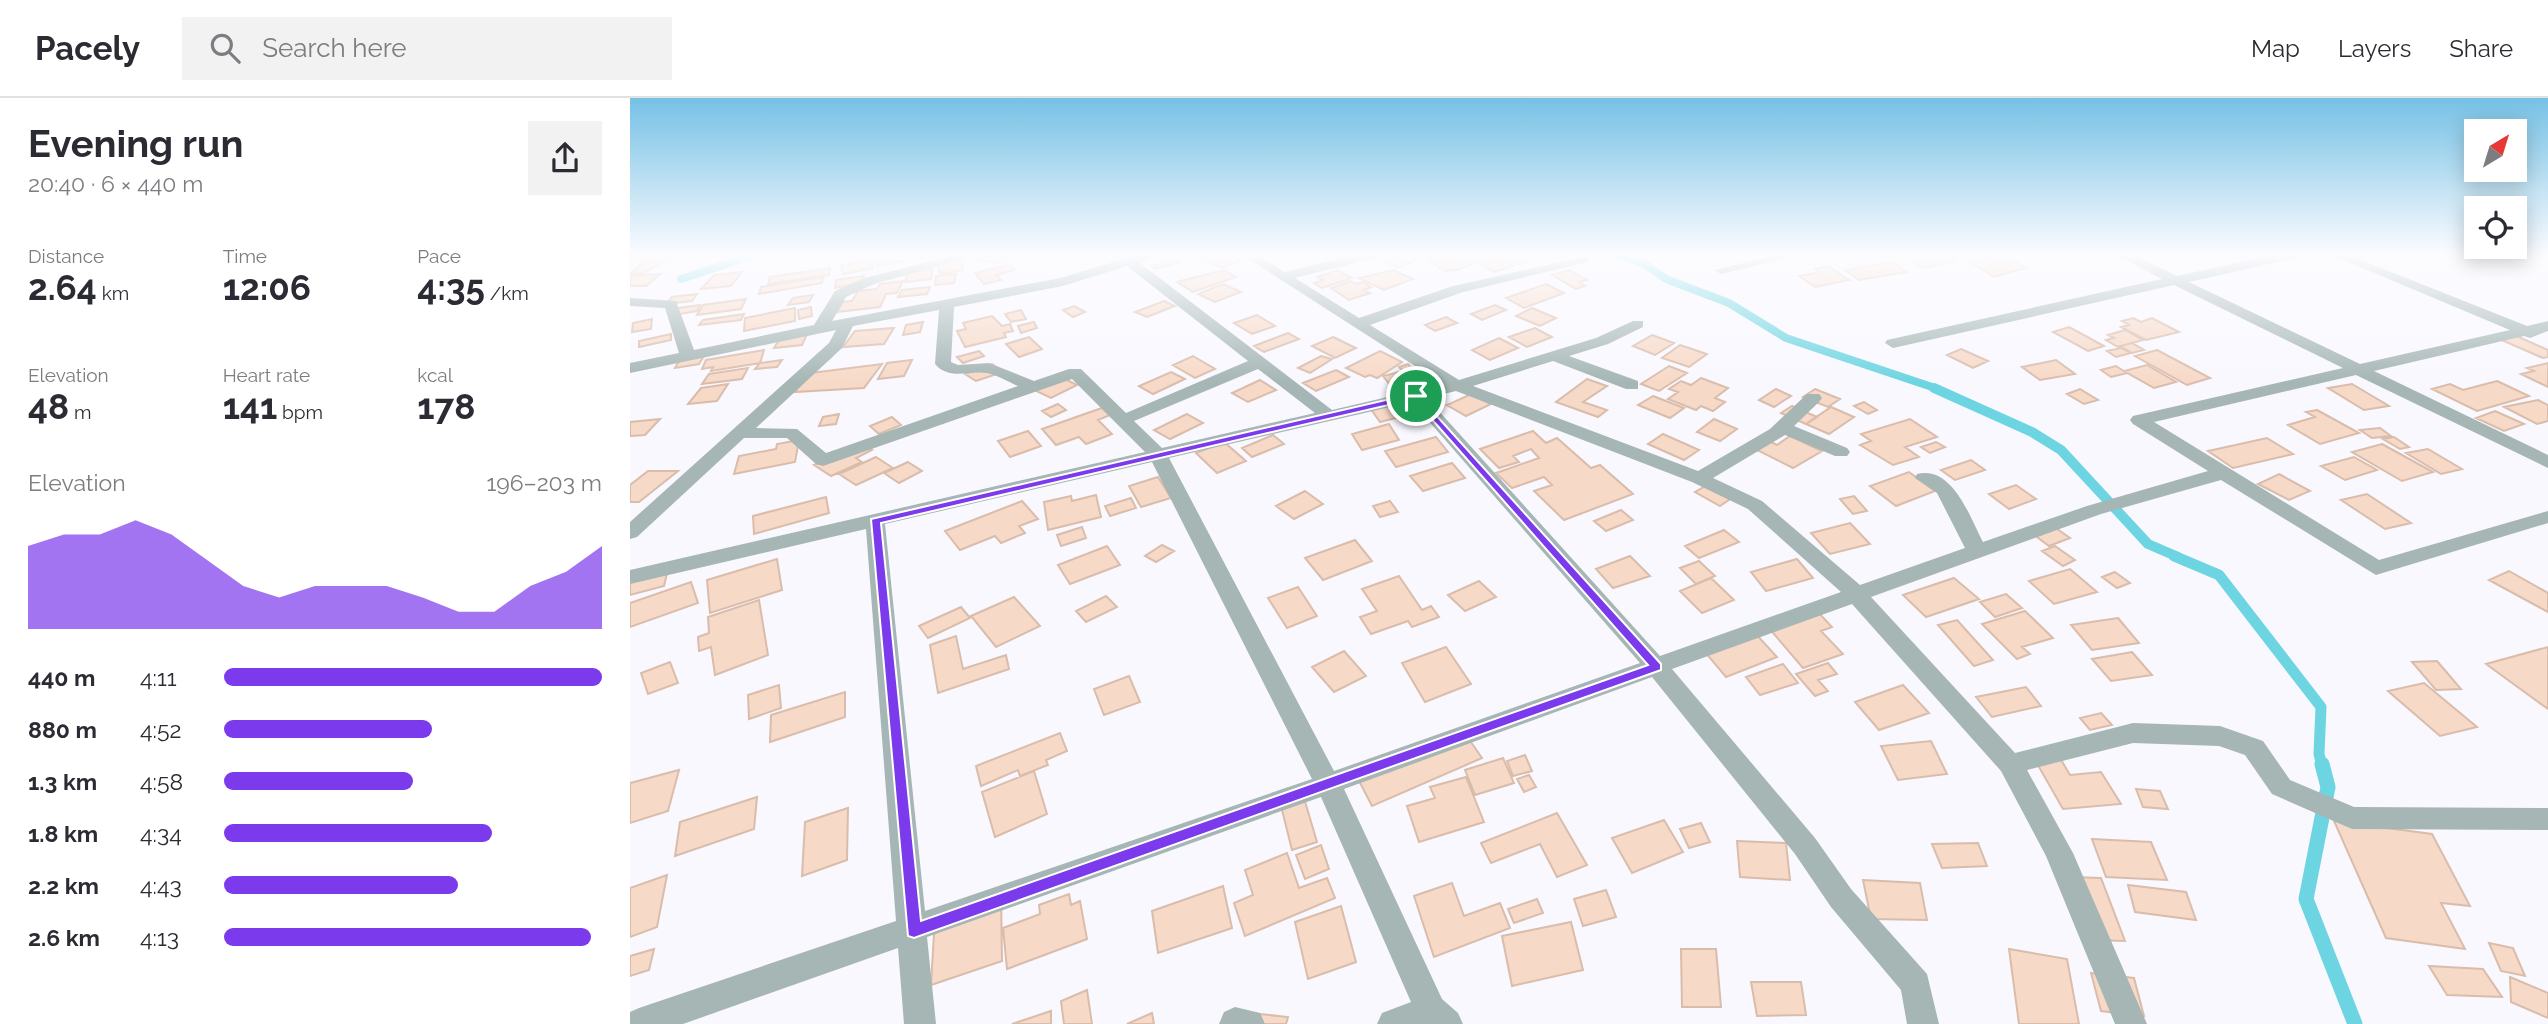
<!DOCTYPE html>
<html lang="en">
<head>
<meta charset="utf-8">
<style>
  body { margin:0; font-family:Raleway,sans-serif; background:#f2f2f3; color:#2b2b33; height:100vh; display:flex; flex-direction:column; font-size:26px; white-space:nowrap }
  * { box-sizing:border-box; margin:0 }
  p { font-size:23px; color:#7c7c81 }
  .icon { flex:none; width:38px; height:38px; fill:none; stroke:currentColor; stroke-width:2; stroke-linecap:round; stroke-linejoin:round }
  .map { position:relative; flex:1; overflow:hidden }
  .drawer { display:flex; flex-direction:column; background:#fff; width:630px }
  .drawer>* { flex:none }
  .needle { width:46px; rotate:38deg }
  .buttons { position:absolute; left:1834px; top:21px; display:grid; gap:14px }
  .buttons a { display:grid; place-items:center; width:63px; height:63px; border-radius:0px; background:#fff; box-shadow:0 4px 18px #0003; font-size:35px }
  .pin { position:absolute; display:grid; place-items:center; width:60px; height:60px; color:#fff; margin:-30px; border:4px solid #fff; border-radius:50%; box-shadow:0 2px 7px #0007 }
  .round { display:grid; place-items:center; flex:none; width:74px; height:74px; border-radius:0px; background:#f2f2f3 }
  .head { display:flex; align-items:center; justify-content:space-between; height:119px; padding:0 28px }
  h1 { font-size:38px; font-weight:700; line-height:52px }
  .stats { display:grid; grid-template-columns:repeat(3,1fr); gap:10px; height:119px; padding:7px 28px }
  .stats div { display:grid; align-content:center }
  .stats b { font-size:35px; font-weight:700 }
  .stats small { font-size:19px; font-weight:400 }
  .stats p { font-size:19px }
  .chart { height:196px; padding:14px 28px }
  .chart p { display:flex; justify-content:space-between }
  .chart svg { width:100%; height:126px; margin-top:7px; fill:#7c3aed; opacity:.7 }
  ul { padding:0 28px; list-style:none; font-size:23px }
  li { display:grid; grid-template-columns:112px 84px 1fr; align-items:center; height:52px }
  li i { height:18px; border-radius:9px; background:#7c3aed }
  header { display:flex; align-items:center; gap:42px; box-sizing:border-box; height:98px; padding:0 35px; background:#fff; border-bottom:2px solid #e1e1e2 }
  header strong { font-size:33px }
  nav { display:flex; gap:38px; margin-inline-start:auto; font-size:24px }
  .search { width:490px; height:63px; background:#f2f2f3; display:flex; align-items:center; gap:18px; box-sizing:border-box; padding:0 24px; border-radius:0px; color:#7c7c81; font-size:26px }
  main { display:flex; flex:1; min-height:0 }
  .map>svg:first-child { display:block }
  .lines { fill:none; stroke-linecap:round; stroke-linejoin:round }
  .stream-far3 { stroke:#6cd5e1; stroke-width:8 }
  .stream-far2 { stroke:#6cd5e1; stroke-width:10 }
  .stream-far1 { stroke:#6cd5e1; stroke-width:11 }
  .stream { stroke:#6cd5e1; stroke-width:15 }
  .building { fill:#f7d9c7; stroke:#dabcab; stroke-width:2 }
  .minor { fill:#a5b6b4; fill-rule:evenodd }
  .route { fill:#7c3aed; stroke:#fff; stroke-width:2; fill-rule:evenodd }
</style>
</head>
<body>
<header>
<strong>Pacely</strong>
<div class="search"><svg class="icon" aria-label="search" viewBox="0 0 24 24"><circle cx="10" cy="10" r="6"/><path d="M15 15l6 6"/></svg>Search here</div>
<nav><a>Map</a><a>Layers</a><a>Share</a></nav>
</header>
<main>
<section class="drawer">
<div class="head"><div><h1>Evening run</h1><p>20:40 · 6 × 440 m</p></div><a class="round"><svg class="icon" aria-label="share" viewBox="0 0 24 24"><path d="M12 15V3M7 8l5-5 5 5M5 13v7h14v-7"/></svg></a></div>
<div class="stats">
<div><p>Distance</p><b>2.64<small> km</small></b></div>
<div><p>Time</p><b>12:06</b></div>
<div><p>Pace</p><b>4:35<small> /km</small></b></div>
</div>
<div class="stats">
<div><p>Elevation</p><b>48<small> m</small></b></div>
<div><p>Heart rate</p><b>141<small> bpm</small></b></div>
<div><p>kcal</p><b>178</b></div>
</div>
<div class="chart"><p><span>Elevation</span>196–203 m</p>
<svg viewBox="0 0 160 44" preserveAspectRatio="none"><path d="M0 44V15L10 11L20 11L30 6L40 11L50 20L60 29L70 33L80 29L90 29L100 29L110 33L120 38L130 38L140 29L150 24L160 15V44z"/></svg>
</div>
<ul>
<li><b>440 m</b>4:11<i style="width:100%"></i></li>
<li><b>880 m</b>4:52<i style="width:55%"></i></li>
<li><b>1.3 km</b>4:58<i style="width:50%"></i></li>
<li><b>1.8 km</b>4:34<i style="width:71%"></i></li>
<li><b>2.2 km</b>4:43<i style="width:62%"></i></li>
<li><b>2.6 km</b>4:13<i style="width:97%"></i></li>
</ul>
</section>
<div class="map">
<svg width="1918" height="926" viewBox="0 0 1918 926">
  <rect width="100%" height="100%" fill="#f9f8ff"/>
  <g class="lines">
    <path class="stream-far3" d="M984,156L1013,165L1036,181L1099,205L1156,240L1308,291
      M51,181L127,156"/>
    <path class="stream-far2" d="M1304,290L1402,334L1431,352L1518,446L1548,459"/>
    <path class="stream-far1" d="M1544,458L1589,477L1691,609L1689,656L1692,668"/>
    <path class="stream" d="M1692,666L1698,689L1676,801L1725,926"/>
  </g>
  <path class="building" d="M243,156H271L274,163L247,168Z
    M362,156H387L368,165L349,162Z
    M583,156H596L611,162L591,170L570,160Z
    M775,156L788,161L768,170L755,164Z
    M807,156H830L845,165L827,172L815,173L797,161L810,158Z
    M883,156L899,163L890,167L872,160Z
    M1294,156H1312L1326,163L1293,170L1275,159Z
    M1374,157L1396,170L1364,179L1339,163Z
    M330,158L333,172L310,176L307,162Z
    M854,158L865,164L872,162L883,168L864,174L843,162Z
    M41,159L14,175L0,176L17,161Z
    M544,161L549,164L526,171L521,168Z
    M242,162L243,170L213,176L211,167Z
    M1262,164L1277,174L1229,182L1215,172Z
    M380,166L385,172L366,177L371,182L354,186L345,175Z
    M1198,168L1219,182L1185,189L1169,178L1190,174L1185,171Z
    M200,170L199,177L138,186L140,179Z
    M303,171L301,181L275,184L278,174Z
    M594,172L606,179L563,194L547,184Z
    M708,172L722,180L692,190L684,185L693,182L687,179Z
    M763,172L783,181L754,192L729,180Z
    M939,172L957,182L949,184L955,188L946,191L922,177Z
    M112,174L101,188L71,191L84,177Z
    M30,176L16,188H0V178Z
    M326,176L324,185L305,187L306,178Z
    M234,178L232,185L205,190L206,182Z
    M193,179L192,185L129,196L131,189Z
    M273,183L267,195L256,196L250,209L207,214L213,204L222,203L228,193L247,191L250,186Z
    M721,183L726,186L733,184L741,189L734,192L740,195L719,202L701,190Z
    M593,186L611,194L585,204L568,196Z
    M916,186L934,195L894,210L876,200Z
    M300,189L297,196L268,199L272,192Z
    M67,196L62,203L36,206L42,199Z
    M183,197L179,204L158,207L163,200Z
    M116,201L111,211L67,217L73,207Z
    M534,203L545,208L517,219L505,214Z
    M70,207L67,213L44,217L48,210Z
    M865,207L876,212L852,222L841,216Z
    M444,208L455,214L443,219L433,212Z
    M181,209L182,218L169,221L168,212Z
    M165,210V223L114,233L115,220Z
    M902,210L926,220L910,228L886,218Z
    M391,212L396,221L381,224L375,216Z
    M114,216L111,222L69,227L73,222Z
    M627,217L645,228L622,236L604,225Z
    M362,218L372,228L380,226L383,233L374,235L376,239L335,249L327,233L336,231L333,225Z
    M816,219L827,225L805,233L795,227Z
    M1503,220L1511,224L1522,220L1549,234L1516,242L1491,229L1499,227L1492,223Z
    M22,221L21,231L2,234L3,225Z
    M293,224L290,234L273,237L276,227Z
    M404,224L407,230L391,235L388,228Z
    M1439,229L1474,248L1458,253L1423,234Z
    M264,230L254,246L213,249L225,233Z
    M905,230L922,239L897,249L879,239Z
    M1495,232L1513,242L1488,249L1476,242L1484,240L1478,237Z
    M178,234L172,247L144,250L152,237Z
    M658,235L669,241L634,254L624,248Z
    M41,236V242L9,249V243Z
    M1882,236L1918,252V259L1913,260L1867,240Z
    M1022,237L1044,245L1025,257L1003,248Z
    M399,239L412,251L389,259L376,246Z
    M703,239L726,250L705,260L682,248Z
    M869,240L888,250L860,262L842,252Z
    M1502,245L1514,252L1502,255L1490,248Z
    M1050,247L1077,256L1059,269L1032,260Z
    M1491,250L1501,255L1486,259L1477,253Z
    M1331,251L1358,263L1343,270L1317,257Z
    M134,252L130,265L81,273L83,269L72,271L76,262Z
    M1527,252L1580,280L1557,287L1505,258Z
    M77,253L69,266L45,270L53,256Z
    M349,253L354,258L333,265L327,259Z
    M750,253L772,264L747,280L740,277L735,279L716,270Z
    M563,258L585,271L565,280L543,267Z
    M691,258L702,261L680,275L668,270Z
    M152,262L147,269L125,271L130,265Z
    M282,262L274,278L248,281L257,265Z
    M1426,262L1445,276L1410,282L1392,269Z
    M1918,265V289L1891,276L1904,273L1897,270Z
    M252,266L234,290L164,294L181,275Z
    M362,266L373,274L346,283L335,276Z
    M778,266L791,281L761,288L753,278L773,273L769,269Z
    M1517,267L1546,284L1524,290L1494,273Z
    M1039,268L1057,275L1029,293L1011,286Z
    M1486,268L1497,275L1481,279L1471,272Z
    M118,270L112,281L72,286L79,276Z
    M706,272L719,279L686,293L673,285Z
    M541,274L555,281L523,296L509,288Z
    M427,277L447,287L421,300L400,290Z
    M1071,280L1098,290L1085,300L1095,304L1083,313L1071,308L1066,312L1038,301L1048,294L1039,291L1051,283L1061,287Z
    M957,281L977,288L953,304L977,312L968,319L926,304Z
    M630,282L646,292L618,304L602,295Z
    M1867,283L1899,298L1847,313L1802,291L1820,286L1833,292Z
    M98,286L87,303L58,306L71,290Z
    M1722,286L1759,308L1734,312L1698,290Z
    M1146,291L1161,298L1144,309L1129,302Z
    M1185,291L1210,301L1198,309L1173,299Z
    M1450,291L1468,302L1454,306L1437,296Z
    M841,296L861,306L836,318L817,307Z
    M777,298L789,314L750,324L738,307Z
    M1023,298L1054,310L1040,320L1008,307Z
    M1908,302L1918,307V323L1907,326L1874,309Z
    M1234,304L1247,312L1238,316L1224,308Z
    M428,306L436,312L421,319L412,313Z
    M1162,308L1187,319L1176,326L1151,315Z
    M1201,309L1224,319L1199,336L1176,326Z
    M472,310L480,317L468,322L482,336L456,346L449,339L426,347L412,331Z
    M1687,312L1729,335L1690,346L1658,327L1685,319L1676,314Z
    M1865,313L1894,326L1874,333L1846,320Z
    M209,316L206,326L189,328L193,319Z
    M557,316L573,325L540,341L524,332Z
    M262,319L271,327L249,336L240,328Z
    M30,321L15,337L0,338V324Z
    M1084,321L1107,331L1090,343L1067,334Z
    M1280,321L1307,339L1275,349L1289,359L1263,367L1230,347L1241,343L1231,336Z
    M759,326L769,342L732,352L722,336Z
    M1750,330L1761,338L1742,340L1730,332Z
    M398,333L411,348L380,359L368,343Z
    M903,333L916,345L927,340L961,370L970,367L1003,396L934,422L904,393L922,387L914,379L882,390L866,375L909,360L901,351L883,358L889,364L869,370L850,351Z
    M1033,336L1069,352L1054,362L1018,346Z
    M643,337L654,346L622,359L612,350Z
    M1160,338L1192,353L1163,370L1121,349L1135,341L1147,347Z
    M806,339L818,354L766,369L755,353Z
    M1764,339L1779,349L1770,351L1753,341Z
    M1637,340L1663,356L1603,370L1578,353Z
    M169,342L165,364L104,376L109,358L146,351L147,346Z
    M594,344L616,363L587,375L566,355Z
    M1306,344L1315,349L1300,355L1291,349Z
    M232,346L242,352L226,360L232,364L201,378L184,367Z
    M1752,346L1803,374L1772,383L1722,354Z
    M1798,351L1832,371L1811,376L1776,355Z
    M246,359L263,370L226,387L209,376Z
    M1724,359L1747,372L1715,382L1691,368Z
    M1341,362L1355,372L1325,382L1311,372Z
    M278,364L292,373L269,385L254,375Z
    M822,365L835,380L793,393L780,378Z
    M18,373H48L9,404H0V387Z
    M1279,374L1305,393L1266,408L1240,388Z
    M1649,376L1680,393L1659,402L1628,386Z
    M528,379L541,400L511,409L499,388Z
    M1081,385L1106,397L1090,408L1065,394Z
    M1386,387L1406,401L1379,411L1359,396Z
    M675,393L693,406L664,421L646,408Z
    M1737,396L1781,425L1755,431L1711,402Z
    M466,397L471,419L418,432L414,404L441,398L442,403Z
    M1224,398L1237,413L1223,416L1210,401Z
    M196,399L199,415L124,436L123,418Z
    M501,400L506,410L480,418L475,408Z
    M392,403L408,421L389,428L395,435L371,445L365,438L330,452L315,433Z
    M760,403L768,414L750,419L743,408Z
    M991,412L1003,422L976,433L964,423Z
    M1220,425L1240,446L1200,456L1181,435Z
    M1423,428L1440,440L1419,448L1403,436Z
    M452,429L456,440L431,448L427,437Z
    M1094,432L1109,444L1069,460L1055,448Z
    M725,442L742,463L693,482L675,460Z
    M532,447L544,453L526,464L515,458Z
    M477,448L490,467L440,486L428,467Z
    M1425,448L1445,462L1433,468L1412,453Z
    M1000,458L1020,478L983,490L966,471Z
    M147,461L152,492L80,515L77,482Z
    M1167,461L1183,480L1136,493L1121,474Z
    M1069,463L1085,478L1066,486L1050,470Z
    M38,471L34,488L0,497V481Z
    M1440,471L1467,494L1424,506L1399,483Z
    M1879,473L1918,495V514L1859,482Z
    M1485,474L1500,485L1487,490L1472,479Z
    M769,478L792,512L801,508L809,519L782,529L778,523L741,536L730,519L747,513L732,491Z
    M1081,480L1104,502L1072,515L1050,493Z
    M1324,480L1349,501L1296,519L1273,497Z
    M849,483L866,499L835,513L818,497Z
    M61,484L68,505L0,529V505Z
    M668,489L687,518L657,530L638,500Z
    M1376,496L1392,510L1365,519L1350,504Z
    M476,498L487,509L456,524L446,513Z
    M384,499L410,528L366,549L341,518Z
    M129,502L138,557L85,577L81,549L69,553L68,539L79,535L78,519Z
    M331,509L340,520L298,540L289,528Z
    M1186,512L1202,529L1191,533L1213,556L1173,570L1138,529Z
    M1395,513L1423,540L1392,549L1400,556L1387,561L1352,526Z
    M1488,520L1509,545L1462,552L1441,527Z
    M1327,522L1363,562L1344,568L1308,527Z
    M1125,535L1147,559L1096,579L1075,554Z
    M326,538L333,571L376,557L379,571L308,595L300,547Z
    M816,549L841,586L795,604L772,565Z
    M1918,549V611L1856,566Z
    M714,553L736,578L704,594L682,569Z
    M1502,554L1522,577L1481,583L1462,561Z
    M1807,563L1831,591L1806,592L1782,564Z
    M40,564L48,585L18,596L11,575Z
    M1198,565L1207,576L1188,582L1198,593L1185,598L1166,576Z
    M1153,566L1168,585L1130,597L1116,579Z
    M499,578L510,604L474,617L464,591Z
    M1794,585L1847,629L1810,638L1758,593Z
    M149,587L151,610L119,621L118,597Z
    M1273,587L1299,615L1249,632L1225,604Z
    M1396,589L1411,608L1362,619L1346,599Z
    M215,594V619L140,644L141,617Z
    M1471,615L1482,627L1460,632L1450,620Z
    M834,634L852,660L742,708L727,679Z
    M430,635L437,653L416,662L418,667L390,678L388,672L351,688L346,668Z
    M1301,643L1317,676L1268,682L1251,648Z
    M895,657L902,673L883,678L877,663Z
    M873,660L884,685L845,697L835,672Z
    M1430,660L1440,677L1471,674L1491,706L1433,711L1405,662Z
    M49,672L38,713L0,725V685Z
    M404,673L417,716L365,739L352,694Z
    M899,677L906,689L894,694L887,681Z
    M836,679L854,724L789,744L777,708L805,700L800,689Z
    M1506,691L1530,693L1538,711L1513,709Z
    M127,699L124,731L45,758L50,724Z
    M674,700L687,744L662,752L651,708Z
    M218,710L217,762L172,778L175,724Z
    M927,715L957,767L927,779L910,746L861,765L851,745Z
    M1034,722L1053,754L1002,775L982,740Z
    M1704,723L1802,736L1840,808L1811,805L1835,851L1756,840Z
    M1071,725L1080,744L1059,750L1050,731Z
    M1462,741L1521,744L1537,782L1476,779Z
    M1107,743L1156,745L1160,782L1110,779Z
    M1348,745L1357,768L1312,770L1302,746Z
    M691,747L699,771L675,781L666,757Z
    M657,755L669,790L697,780L705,800L615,838L604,805L623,797L615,772Z
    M37,777L27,829L0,839V790Z
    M1441,779L1471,780L1495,843L1464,842Z
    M1233,782L1290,785L1297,822L1241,821Z
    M822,785L834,818L870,805L880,830L804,859L784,798Z
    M1498,787L1556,794L1566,822L1505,814Z
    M593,788L602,830L528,855L522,813Z
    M976,792L986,819L953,828L944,801Z
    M371,794L372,863L301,887L304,836Z
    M439,796L441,807L450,803L457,841L377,871L373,830L410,816L409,807Z
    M907,801L913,815L884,825L878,811Z
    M711,808L726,864L678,881L665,824Z
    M941,824L953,872L882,888L872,838Z
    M1859,845L1883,850L1895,878L1871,873Z
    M24,851L19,872L0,878V858Z
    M1051,851H1086L1091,909H1052Z
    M1379,851L1437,861L1449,926H1389Z
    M1799,868L1853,871L1872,899L1817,897Z
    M1461,875L1504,880L1514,918L1471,913Z
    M1880,879L1918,895V920L1881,904Z
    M1121,884H1171L1176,917L1127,918Z
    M457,892L462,926H434L431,903Z
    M421,913V926H382Z
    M610,914L658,919L656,926H606Z
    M522,915L524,926H497Z"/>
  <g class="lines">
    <path class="minor" d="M330,156H351L244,186L216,199L202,223L430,180L510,156H529L510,165L702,312L813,286L611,156H626L655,174L729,156H750L749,159L665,180L729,220L823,188L958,158V164L833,194L740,227L829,282L966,240L1003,223H1013V229L978,246L939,258L1008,283V291H996L923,263L843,288L1068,373L1140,331L1177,296H1189L1192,300L1189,304L1164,328L1217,350L1220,354L1217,358H1205L1155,337L1083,380L1132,403L1230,487L1335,450L1307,395L1285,380L1287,376C1323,367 1340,420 1353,444L1457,408L1578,373L1503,326L1500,322L1503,318L1713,270L1544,187L1263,250L1255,245L1257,242L1532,181L1485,156H1501L1547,178L1648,156H1671L1670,159L1559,184L1730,266L1880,232L1699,156H1716L1897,228L1918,223V233L1900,240L1894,238L1744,273L1918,357V370L1726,277L1524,324L1749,462L1918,413V425L1746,477L1591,382L1471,416L1241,499L1385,655L1503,625L1590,628L1633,643L1660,682L1724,709L1918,710V732L1722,731L1642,696L1615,657L1589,648L1503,645L1397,672L1443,755L1517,926H1485L1416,758L1371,673L1222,506L1042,571L1185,740L1221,791L1297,876L1309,926H1277L1271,892L1201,809L1165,756L1022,579L714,691L812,901L828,915L833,926H747L752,915L781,904L691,699L297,839L306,926H274L268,850L53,926H0V914L9,910L266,823L236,431L0,486V472L515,354L442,281L193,368L186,366L157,340H114L7,439L0,441V424L199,245L206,232L0,275V265L49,255L35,210L0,208V200L46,203L64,252L184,227L205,193L234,180ZM497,168L618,263L496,315L451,271H439L404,283L359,265L328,267L321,264L324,209L433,188ZM309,212L305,266C320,283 338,272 357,275C367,277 379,284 388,288L196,355L167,331L126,330L212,250L223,228ZM628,271L685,315L532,350L504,323ZM826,293L1062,384L1118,411L1211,494L1030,558L797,300ZM782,304L1010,565L704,673L539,360ZM522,364L682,681L295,813L255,426Z
      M1150,156H1175L1091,176L1084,172Z
      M605,909L630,915L635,926H589L594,914Z"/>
  </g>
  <linearGradient id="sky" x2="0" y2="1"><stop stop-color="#76c1e5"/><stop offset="0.55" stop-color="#fcfcff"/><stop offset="1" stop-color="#fcfcff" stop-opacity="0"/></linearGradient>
  <rect width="1918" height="285" fill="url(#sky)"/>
  <path class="route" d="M786,295L1031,566V572L284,840L278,838L241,421ZM784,301L1018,567L291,823L251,425Z"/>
</svg>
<div class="buttons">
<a><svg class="needle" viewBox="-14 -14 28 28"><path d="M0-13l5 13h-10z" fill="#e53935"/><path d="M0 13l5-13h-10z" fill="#7c7c81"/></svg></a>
<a><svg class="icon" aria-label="locate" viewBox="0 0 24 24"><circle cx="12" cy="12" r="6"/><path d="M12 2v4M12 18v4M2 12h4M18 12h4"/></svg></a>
</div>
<div class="pin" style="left:786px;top:298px;background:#1e9e55"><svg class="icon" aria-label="arrive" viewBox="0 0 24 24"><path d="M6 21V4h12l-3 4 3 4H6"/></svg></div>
</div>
</main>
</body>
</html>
